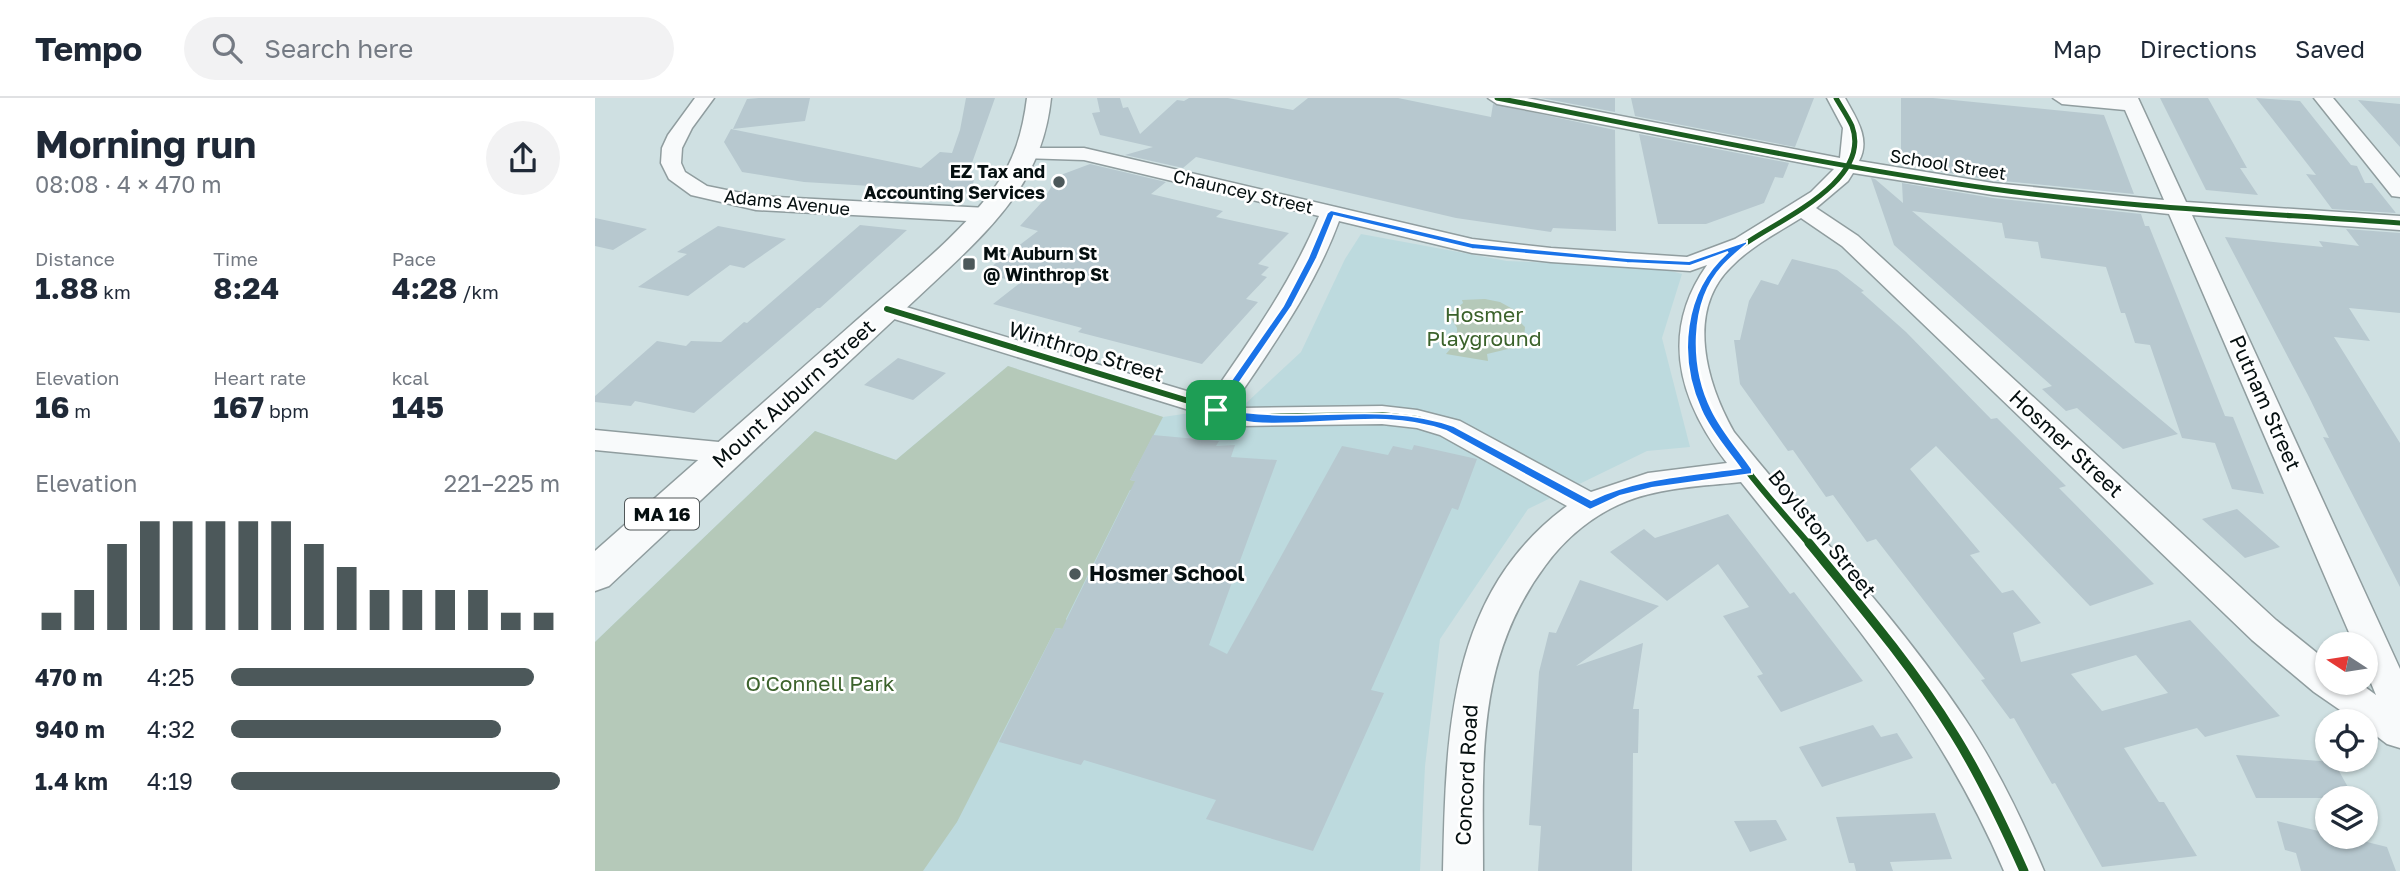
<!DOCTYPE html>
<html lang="en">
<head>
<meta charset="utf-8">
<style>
  body { margin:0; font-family:"Golos Text",sans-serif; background:#f2f2f3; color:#1f2937; height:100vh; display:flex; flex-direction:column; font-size:26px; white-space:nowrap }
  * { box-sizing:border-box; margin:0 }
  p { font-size:23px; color:#747a83 }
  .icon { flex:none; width:38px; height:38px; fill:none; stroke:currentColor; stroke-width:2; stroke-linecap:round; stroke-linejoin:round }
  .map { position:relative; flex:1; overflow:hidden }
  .side { display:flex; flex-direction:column; background:#fff; width:595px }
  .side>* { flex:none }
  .needle { width:46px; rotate:282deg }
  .tools { position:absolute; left:1720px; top:534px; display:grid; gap:14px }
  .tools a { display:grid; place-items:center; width:63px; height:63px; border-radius:50%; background:#fff; box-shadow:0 2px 5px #0004; font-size:35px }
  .pin { position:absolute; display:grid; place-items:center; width:60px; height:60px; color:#fff; margin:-30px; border-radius:14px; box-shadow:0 4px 10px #0006 }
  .round { display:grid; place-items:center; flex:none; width:74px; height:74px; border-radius:37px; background:#f2f2f3 }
  .headline { display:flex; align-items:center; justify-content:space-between; height:119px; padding:0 35px }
  h1 { font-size:38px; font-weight:700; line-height:52px }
  .stats { display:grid; grid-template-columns:repeat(3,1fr); gap:10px; height:119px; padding:7px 35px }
  .stats div { display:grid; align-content:center }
  .stats b { font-size:30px; font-weight:700 }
  .stats small { font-size:19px; font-weight:400 }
  .stats p { font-size:19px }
  .chart { height:196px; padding:14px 35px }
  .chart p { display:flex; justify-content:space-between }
  .chart svg { width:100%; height:126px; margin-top:7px; stroke:#4c585a; stroke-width:6 }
  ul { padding:0 35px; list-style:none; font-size:23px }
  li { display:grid; grid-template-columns:112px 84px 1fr; align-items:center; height:52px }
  li i { height:18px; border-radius:9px; background:#4c585a }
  header { display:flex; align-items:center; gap:42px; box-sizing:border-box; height:98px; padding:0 35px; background:#fff; border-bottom:2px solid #e0e1e3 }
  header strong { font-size:33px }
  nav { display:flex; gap:38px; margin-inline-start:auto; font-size:24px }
  .search { width:490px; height:63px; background:#f2f2f3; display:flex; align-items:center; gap:18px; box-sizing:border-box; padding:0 24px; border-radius:38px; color:#747a83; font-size:26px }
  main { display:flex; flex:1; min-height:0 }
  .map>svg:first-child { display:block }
  .built { fill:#bddade }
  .green { fill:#b5c9b9 }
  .building { fill:#b7c8cf; fill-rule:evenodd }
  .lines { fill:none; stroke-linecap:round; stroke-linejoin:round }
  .minor-casing { stroke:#909d9f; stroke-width:3 }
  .major-casing { stroke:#909d9f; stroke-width:3 }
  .minor { fill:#f8fafb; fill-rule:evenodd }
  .major { fill:#f8fafb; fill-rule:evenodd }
  .cycleway-far2-casing { stroke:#fff; stroke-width:9 }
  .cycleway-far1-casing { stroke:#fff; stroke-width:10 }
  .cycleway-casing { stroke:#fff; stroke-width:13 }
  .cycleway-far2 { stroke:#1b5e20; stroke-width:5 }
  .cycleway-far1 { stroke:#1b5e20; stroke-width:6 }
  .cycleway { stroke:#1b5e20; stroke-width:9 }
  .route { fill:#1a73e8; stroke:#fff; stroke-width:2; fill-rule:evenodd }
  .poi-dot { fill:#4c585a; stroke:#fff; stroke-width:2.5 }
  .labels { text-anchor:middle; stroke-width:5; stroke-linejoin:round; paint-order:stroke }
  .far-street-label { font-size:18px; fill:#050f10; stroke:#fff }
  .far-poi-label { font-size:18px; font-weight:bold; fill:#050f10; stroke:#fff; text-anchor:end }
  .shield { fill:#fff; stroke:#505758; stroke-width:2 }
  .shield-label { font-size:19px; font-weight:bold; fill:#050f10 }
  .park-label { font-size:21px; fill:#3b622b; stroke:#fff }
  .street-label { font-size:21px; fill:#050f10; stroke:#fff }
  .poi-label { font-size:21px; font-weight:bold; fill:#050f10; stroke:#fff; text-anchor:start }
</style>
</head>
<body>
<header>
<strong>Tempo</strong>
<div class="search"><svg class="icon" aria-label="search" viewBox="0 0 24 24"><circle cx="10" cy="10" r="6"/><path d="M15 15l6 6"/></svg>Search here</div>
<nav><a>Map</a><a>Directions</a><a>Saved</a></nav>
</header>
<main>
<section class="side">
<div class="headline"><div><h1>Morning run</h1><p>08:08 · 4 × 470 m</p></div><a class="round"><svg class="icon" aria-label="share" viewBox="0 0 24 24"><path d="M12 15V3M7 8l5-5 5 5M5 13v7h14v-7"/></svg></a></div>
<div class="stats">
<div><p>Distance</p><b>1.88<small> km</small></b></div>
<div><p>Time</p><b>8:24</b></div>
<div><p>Pace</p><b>4:28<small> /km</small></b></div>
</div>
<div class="stats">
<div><p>Elevation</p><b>16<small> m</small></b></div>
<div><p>Heart rate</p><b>167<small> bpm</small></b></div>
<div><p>kcal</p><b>145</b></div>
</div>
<div class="chart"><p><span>Elevation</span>221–225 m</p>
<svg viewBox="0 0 160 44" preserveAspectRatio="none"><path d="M5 44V38M15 44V30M25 44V14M35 44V6M45 44V6M55 44V6M65 44V6M75 44V6M85 44V14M95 44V22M105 44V30M115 44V30M125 44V30M135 44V30M145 44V38M155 44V38"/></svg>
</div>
<ul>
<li><b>470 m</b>4:25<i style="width:92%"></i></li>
<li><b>940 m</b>4:32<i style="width:82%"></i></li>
<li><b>1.4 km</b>4:19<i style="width:100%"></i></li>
</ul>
</section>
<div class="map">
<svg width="1805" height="773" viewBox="0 0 1805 773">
  <rect width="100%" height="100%" fill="#cfe0e2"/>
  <path class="built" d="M766,136L912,163L1061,169L1087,176L1067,240L1095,349L1052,353L933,411L845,541L830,668L825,773H0V544L220,333L301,362L413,268L568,319L649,307L706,254L750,161Z"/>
  <path class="green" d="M890,201L905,204L925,215L920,219L930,229L929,241L917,250L892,256L893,263L851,256L862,243V230L856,220L857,214L868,205L867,202Z
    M413,268L568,319L535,382L552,385L548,393L535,392L471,521L475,532L461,530L362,724L328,773H0V544L220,333L301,362Z"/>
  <path class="building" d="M164,0H215L210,23L138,31L152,1Z
    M371,0H400L372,79L379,80L377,94L209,84L147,74L129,44L136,31L326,70L345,54L357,55L365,32Z
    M502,0H525L528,10L533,9L545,36L582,2L589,3L594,0H633L698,12L713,0H803L896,19L898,6L1020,32L1021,133L958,130L956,134L861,120L601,59L588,70L530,57L558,49L505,37L497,15L505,14Z
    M946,0H1020V14Z
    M1036,0H1219L1200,49L1040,18Z
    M1306,0H1338L1509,17L1539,96L1398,82L1306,67Z
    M1565,0H1613L1652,70H1645L1663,97L1611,92Z
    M1661,0L1705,3L1756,67L1762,68L1770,85H1777L1801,115L1737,111L1711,76L1721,77Z
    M1763,2L1805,6V49L1782,23Z
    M1044,36L1194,65L1188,80L1180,79L1169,105L1111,126H1063Z
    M495,66L571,84L556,96L628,113L621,119L694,135L663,166L674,169L666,177L672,179L651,201L663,204L607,266L483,234L487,230L398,206L425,185L388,175L443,133L425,128L447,104L463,78Z
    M1276,80L1280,81L1308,105L1307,85L1398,100L1546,116L1550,128H1554L1630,318L1638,319L1669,396L1637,391L1620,345L1587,340L1555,247L1540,245L1530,215H1526L1511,169L1446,160L1443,144L1410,140L1407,125L1317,113L1583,336L1528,351L1482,310L1471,313L1447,291L1457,288L1299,147Z
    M0,120L52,131L18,152L0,148Z
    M265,127L312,132L225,210H222L99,315L40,303L36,308L0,304V298L62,243L91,248L96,243L126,244L149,224L152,225Z
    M123,128L191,141L149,170L135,167L93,198L43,189L92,156L82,154Z
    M1751,131L1805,135V215L1754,210L1775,243L1739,239L1805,345V489L1728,339L1734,340L1714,299L1630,139L1728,149L1724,143L1764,148Z
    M1197,161L1242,172L1269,193L1266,194L1311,234L1396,321L1402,320L1471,388L1464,390L1559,486L1495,508L1341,348L1315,371L1385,454L1375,457L1407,495L1418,492L1446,525L1418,535L1426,564L1595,522L1685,618L1610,639L1602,630L1529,650L1564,704H1569L1602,758L1507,769L1460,685L1457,686L1419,620L1415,621L1386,582L1390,581L1281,441L1272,444L1238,397L1231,399L1198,352L1193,353L1145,286L1139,242H1145L1154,203L1166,182L1183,187ZM1541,557L1573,595L1507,613L1476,576Z
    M303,260L351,275L318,302L269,287Z
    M558,337L624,343L621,348L640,347L636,359L682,362L614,547L632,556L747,348L793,357L798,348L817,352L819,347L882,361L863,412L857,410L776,592L789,595L718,753L611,721L621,702L489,662L486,667L404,644L461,530L467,531L540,383L535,382Z
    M1642,411L1685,449L1650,460L1607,421Z
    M1133,416L1195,496L1199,494L1268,583L1186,614L1162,578L1168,576L1128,518L1154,509L1123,466L1072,503L1015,454L1049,431L1060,440Z
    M985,482L1064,508L981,568L1048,545L1038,611H1044L1043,655H1038L1037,773H943L946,728L934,727L944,574L954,534L961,535Z
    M1278,627L1286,639L1302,635L1318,660L1227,689L1204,649Z
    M1641,657L1739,664L1759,700H1661Z
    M1340,715L1357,761L1295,764L1298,773H1261L1259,765H1254L1241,719Z
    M1181,722L1192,742L1155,754L1139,723Z
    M1682,723L1732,735V738H1748L1792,749L1801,773H1706L1701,755L1690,752Z"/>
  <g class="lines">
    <defs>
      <path id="minor" d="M100,0H119L97,30L87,50L86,65L90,74L112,88L161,98L392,110L400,112L403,117L400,122L392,124L161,112L96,97L74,81L66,65L67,50L73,37Z
        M893,0H932L1245,60L1248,30L1232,0H1250C1261,20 1276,41 1264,63L1398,85L1569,102L1530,12L1467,6L1458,0H1543L1591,104L1805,118V132L1597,117L1805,571V650L1792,646L1771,630V623H1761L1719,594L1657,542L1247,148L1206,120C1182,135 1156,148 1136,169C1090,214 1112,286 1139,334C1216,430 1302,519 1370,621C1402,669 1427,721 1449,773H1409C1344,620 1248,512 1146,384C1109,388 1068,389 1032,403C999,416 970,440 950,468C880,562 888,662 888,773H848C851,639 852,496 972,408L845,337L822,330L787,326L646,328L283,216L280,211L283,206L292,204L301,206L615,300C656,241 696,185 724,118L489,62L427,60L424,56L427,52L434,50H489L877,141L956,150L1092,159L1140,141L1216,94L1239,71L902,6ZM1258,75L1398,97L1574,116L1759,546H1771V573L1781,597L1763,584H1732V563L1681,522L1263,138L1221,110L1253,83ZM744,123L877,155L956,164L1095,173L1112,167C1064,235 1084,303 1132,365L1053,375L996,394L865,323L822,312L787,308L647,310L638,307C678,247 719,191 744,123Z
        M1719,0H1738L1805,80V99L1797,98Z
        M0,332L134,345L144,348L148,355L144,362L134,365L0,352Z"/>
      <path id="major" d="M432,0H456C448,77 406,121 352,172L14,488L0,493V453C85,378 170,303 255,228C304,184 361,142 400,89C420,62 428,32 432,0Z"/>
    </defs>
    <use href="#minor" class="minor-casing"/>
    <use href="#major" class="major-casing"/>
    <use href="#minor" class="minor"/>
    <use href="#major" class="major"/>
    <defs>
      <path id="cycleway-far2" d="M902,0C1067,32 1231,68 1398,91C1533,110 1669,115 1805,125
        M1107,195C1115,177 1128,162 1144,150C1178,124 1278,85 1257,28C1253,19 1246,9 1241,0"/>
      <path id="cycleway-far1" d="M1108,193C1066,292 1157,378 1215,447
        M292,211L646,319L787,317L822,321L855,330L995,407"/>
      <path id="cycleway" d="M1214,445C1265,507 1317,568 1359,636C1386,679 1408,726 1429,773"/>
    </defs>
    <use href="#cycleway-far2" class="cycleway-far2-casing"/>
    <use href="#cycleway-far1" class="cycleway-far1-casing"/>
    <use href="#cycleway" class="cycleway-casing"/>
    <use href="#cycleway-far2" class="cycleway-far2"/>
    <use href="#cycleway-far1" class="cycleway-far1"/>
    <use href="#cycleway" class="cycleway"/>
  </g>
  <path class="route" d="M736,112L877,145L1032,160L1094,163L1152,143V146C1144,153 1135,160 1128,168C1094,205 1096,270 1117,312C1127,333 1144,352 1157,371V376L1057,390L1025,398L995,412L851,333C788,310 723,330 659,325C645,324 630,318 617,315V310L688,208L713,160L732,115ZM739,118L877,151L1032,165L1095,168L1133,154C1088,193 1082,259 1106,312C1115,333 1132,352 1145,370C1094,377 1042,380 996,402L859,328C783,301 703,328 627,310L697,208L722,160Z"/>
  <g class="poi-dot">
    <circle cx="464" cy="84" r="7"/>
    <rect x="367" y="159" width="14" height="14" rx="3.5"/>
    <circle cx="480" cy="476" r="7"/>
  </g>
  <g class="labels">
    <g class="far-street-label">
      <text transform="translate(1353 67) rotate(9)" y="6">School Street</text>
      <text transform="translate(648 94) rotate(13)" y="6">Chauncey Street</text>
      <text transform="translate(192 105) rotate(6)" y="6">Adams Avenue</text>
    </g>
    <g class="far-poi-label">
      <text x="450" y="80">EZ Tax and<tspan x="450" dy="21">Accounting Services</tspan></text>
      <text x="388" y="162" text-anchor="start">Mt Auburn St<tspan x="388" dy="21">@ Winthrop St</tspan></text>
    </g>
    <rect class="shield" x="30" y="400.5" width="74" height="31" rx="5"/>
    <g class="shield-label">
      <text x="67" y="423">MA 16</text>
    </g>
    <g class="park-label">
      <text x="889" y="224">Hosmer<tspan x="889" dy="24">Playground</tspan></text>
      <text x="225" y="593">O'Connell Park</text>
    </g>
    <g class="street-label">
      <text transform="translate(491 254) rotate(17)" y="7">Winthrop Street</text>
      <text transform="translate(199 296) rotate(-42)" y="7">Mount Auburn Street</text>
      <text transform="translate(1670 305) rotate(66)" y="7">Putnam Street</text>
      <text transform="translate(1471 346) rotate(43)" y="7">Hosmer Street</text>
      <text transform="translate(1227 436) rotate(51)" y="7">Boylston Street</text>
      <text transform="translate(872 677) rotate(-87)" y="7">Concord Road</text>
    </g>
    <g class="poi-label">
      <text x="494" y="483">Hosmer School</text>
    </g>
  </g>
</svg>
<div class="tools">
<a><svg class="needle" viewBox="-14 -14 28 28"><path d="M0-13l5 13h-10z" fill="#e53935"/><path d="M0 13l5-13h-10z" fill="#747a83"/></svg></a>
<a><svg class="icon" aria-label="locate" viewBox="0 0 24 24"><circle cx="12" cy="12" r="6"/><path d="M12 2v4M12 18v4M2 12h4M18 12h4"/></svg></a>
<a><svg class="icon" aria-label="layers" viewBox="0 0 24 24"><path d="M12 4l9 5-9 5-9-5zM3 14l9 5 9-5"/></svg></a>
</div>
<div class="pin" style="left:621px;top:312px;background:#1e9e55"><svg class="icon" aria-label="arrive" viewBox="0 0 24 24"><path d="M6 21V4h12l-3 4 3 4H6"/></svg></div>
</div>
</main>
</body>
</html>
